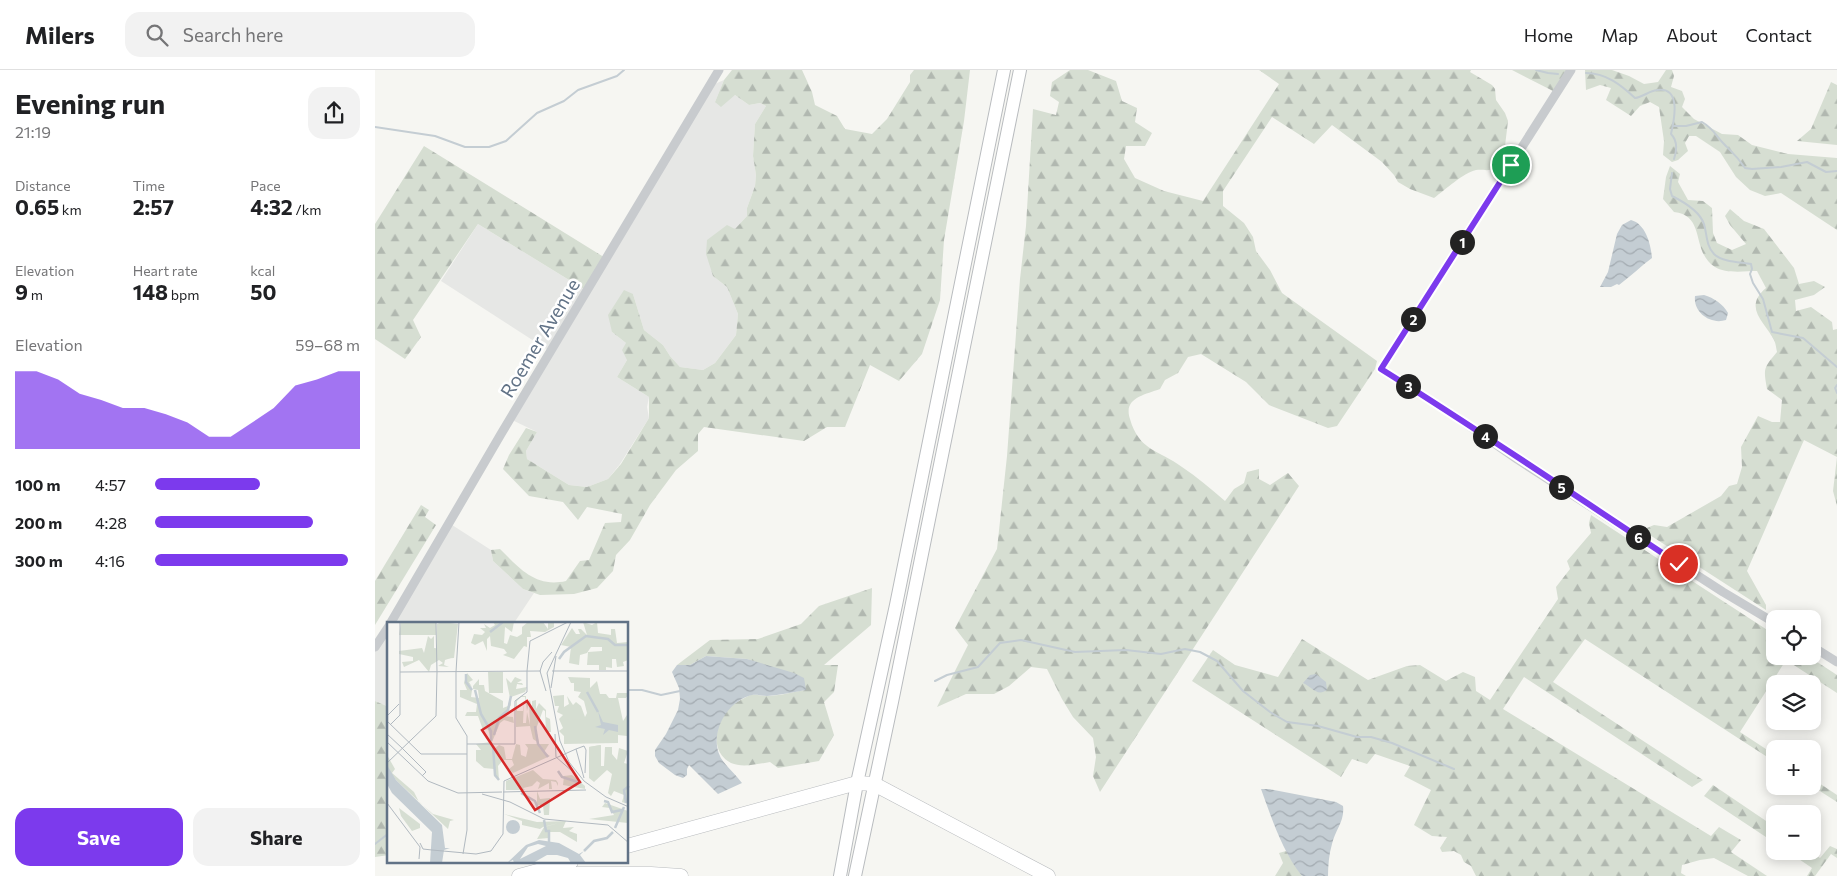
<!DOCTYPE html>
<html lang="en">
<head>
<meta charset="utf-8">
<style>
  body { margin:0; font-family:Commissioner,sans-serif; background:#f2f2f2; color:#202124; height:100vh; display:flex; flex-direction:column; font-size:19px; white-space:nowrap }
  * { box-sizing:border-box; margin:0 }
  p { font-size:16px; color:#757577 }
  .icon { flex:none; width:28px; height:28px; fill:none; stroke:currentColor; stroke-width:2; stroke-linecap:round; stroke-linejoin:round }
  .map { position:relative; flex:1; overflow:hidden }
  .drawer { display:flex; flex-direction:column; background:#fff; width:375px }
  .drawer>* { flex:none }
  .tools { position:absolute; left:1391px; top:540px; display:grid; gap:10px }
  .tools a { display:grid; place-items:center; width:55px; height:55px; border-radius:10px; background:#fff; box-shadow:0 2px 12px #0003; font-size:25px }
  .pin { position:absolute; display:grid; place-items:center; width:42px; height:42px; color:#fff; margin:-21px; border:2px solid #fff; border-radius:50%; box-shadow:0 1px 5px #0007 }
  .km { position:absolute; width:25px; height:25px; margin:-12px; border-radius:50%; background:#222; color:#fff; font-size:14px; line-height:25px; text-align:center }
  .round { display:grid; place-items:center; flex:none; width:52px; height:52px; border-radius:15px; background:#f2f2f2 }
  .head { display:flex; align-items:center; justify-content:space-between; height:85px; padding:0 15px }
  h1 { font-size:28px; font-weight:700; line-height:38px }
  .stats { display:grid; grid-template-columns:repeat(3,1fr); gap:8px; height:85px; padding:5px 15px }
  .stats div { display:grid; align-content:center }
  .stats b { font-size:21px; font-weight:700 }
  .stats small { font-size:14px; font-weight:400 }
  .stats p { font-size:14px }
  .chart { height:140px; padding:10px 15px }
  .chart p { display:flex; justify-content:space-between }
  .chart svg { width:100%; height:90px; margin-top:5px; fill:#7c3aed; opacity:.7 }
  .primary-button { display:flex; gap:10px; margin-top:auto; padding:10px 15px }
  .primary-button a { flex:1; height:58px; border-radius:15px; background:#7c3aed; color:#fff; font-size:20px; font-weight:700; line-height:58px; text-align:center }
  .primary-button a+a { background:#f2f2f2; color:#202124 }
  ul { padding:0 15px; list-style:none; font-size:16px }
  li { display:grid; grid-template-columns:80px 60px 1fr; align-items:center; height:38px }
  li i { height:12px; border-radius:6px; background:#7c3aed }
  header { display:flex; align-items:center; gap:30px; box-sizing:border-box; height:70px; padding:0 25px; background:#fff; border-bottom:1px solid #e0e0e0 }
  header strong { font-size:24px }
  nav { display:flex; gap:28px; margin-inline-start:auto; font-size:18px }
  .search { width:350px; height:45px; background:#f2f2f2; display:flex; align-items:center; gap:12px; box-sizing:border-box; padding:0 18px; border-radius:15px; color:#757577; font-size:19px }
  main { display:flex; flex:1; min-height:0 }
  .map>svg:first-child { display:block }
  .built { fill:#e6e7e5 }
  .forest { fill:url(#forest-firs) }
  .water { fill:url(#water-waves) }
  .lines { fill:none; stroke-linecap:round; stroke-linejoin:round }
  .stream { stroke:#c4cdd3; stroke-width:2 }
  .trunk-casing { stroke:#b9bcbf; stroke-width:14 }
  .motorway-casing { stroke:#b9bcbf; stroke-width:15 }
  .tertiary { stroke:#c8cbce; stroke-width:9 }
  .trunk { stroke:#fff; stroke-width:12 }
  .motorway { stroke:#fff; stroke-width:14 }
  .route-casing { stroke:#fff; stroke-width:10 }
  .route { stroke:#7c3aed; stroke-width:6 }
  .labels { text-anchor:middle; stroke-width:5; stroke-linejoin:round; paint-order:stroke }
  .street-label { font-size:19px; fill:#617286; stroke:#fff }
  .inset-river { fill:none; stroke:#c4cdd3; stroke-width:2.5 }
  .inset-road { fill:none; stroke:#b1b9c0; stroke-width:1 }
  .view { fill:#d62828; fill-opacity:0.15; stroke:#d62828; stroke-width:2.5 }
  .inset-edge { fill:none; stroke:#617286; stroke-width:2.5 }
</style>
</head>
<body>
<header>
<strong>Milers</strong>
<div class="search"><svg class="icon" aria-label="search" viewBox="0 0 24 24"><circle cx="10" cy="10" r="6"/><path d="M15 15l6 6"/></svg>Search here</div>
<nav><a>Home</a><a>Map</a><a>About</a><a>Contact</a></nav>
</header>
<main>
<section class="drawer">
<div class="head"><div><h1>Evening run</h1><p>21:19</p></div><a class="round"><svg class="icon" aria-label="share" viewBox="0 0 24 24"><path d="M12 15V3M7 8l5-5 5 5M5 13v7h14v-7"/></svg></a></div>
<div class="stats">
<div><p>Distance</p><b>0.65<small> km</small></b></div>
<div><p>Time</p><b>2:57</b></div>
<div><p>Pace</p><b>4:32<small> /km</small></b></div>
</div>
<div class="stats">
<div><p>Elevation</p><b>9<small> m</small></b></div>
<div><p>Heart rate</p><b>148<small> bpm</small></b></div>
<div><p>kcal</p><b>50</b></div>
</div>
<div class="chart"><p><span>Elevation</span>59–68 m</p>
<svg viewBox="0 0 160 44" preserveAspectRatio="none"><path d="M0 44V6L10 6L20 10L30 17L40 20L50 24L60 24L70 27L80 31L90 38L100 38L110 31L120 24L130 13L140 10L150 6L160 6V44z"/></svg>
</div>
<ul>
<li><b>100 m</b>4:57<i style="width:51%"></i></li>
<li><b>200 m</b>4:28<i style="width:77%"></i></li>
<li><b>300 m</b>4:16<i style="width:94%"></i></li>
</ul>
<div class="primary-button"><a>Save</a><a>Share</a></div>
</section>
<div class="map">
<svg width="1462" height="806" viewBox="0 0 1462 806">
  <defs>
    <pattern id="forest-firs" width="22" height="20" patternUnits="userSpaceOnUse" patternTransform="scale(1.25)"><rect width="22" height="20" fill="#d6ded2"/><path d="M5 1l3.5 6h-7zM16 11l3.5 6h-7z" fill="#b1b8b0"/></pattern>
    <pattern id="water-waves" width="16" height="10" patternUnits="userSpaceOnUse" patternTransform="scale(1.25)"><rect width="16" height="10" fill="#c4cdd3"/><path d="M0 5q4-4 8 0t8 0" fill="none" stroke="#a3abb1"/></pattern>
  </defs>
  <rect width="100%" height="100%" fill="#f6f6f2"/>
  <path class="built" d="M349,10L340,32L360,25L374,35L385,33L391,36L380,54L378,86L381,105L380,116L372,138V146L360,159L338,206L352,217L363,244L361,265L340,293L328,300L305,297L295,286L288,275L269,260L258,224L237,262L251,273L252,290L242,307L274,327L272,337L274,348L245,394L233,409L212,417L194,415L152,389L151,381L162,362L135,349L176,282L66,211L103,154L212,221L335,16Z
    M74,453L116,480L118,491L148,519L159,523L139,553L15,554Z
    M14,556V637L0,631V577Z"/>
  <path class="forest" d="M357,0H427L437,22L440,35L462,46L470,59L497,64L512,49L535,12V5L539,0H595L589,51L569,170L565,230L547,284L524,311L495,295L470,357H452L429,371L329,357L323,364V381L301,400L275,435L255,470L241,485L238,501L222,518L199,524L165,525L148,519L118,491L116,480L125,479C144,498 160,518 191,511L205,491L214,490L230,453L246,452L247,444L212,437L203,450L188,432L154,426L128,399L134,385L151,358L162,362L151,381L152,389L194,415L212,417L233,409L246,394L274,348V327L242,307L252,290L247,280L251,273L237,262L233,245L249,220L258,224L269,260L288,275L295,286L305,297L328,300L340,293L361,265L363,244L352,217L338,206L331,184L332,170L352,155L360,159L372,146V138L380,116L381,105L378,86L380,54L391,36L385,33L374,35L360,25L346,37L340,32L349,10Z
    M695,0H713L741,11L747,31L762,38L760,52L777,63L770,76H751L749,89L760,108L789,121L828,131L904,14L884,0H1096L1095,2L1117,15L1120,19L1121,30L1130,43L1133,51L1130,76L1121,98C1111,102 1110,99 1101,100C1088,103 1070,120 1059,128L1035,119L1023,112L1019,105L1007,92L957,55L939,74L897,47L848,121V136L869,153L878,167L881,181L895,200L907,223L1002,291L1000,299L962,356L953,358L894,335L871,312L826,284L813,287L803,303L790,310L785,319C769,325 748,328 755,349C764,381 784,380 807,397C822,407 836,419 850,431L859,419L869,413L872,402L884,399V409L895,415L913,403L924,416L725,722L718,706L721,687L718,668L698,647L687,629L672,599L656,597L634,616L619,624H591L562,637L593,575L580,558L622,479L632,386L645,209L651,156L658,39L681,45L684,32L675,26L677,12Z
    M1137,0H1196L1182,23Z
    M1210,0H1237L1254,6L1269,14L1283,12L1291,0H1297L1299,6L1296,17L1307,21L1310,29L1307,37L1319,49L1347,64L1363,65L1377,75L1413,84L1462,88V160L1406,123L1390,126L1375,120L1361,107L1345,82L1321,66H1314L1310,73L1313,81L1303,90L1297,92L1288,85L1289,71L1284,37L1275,32L1265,36L1256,46L1231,30L1236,18L1225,15L1211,20Z
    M1456,12L1462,15V75L1422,71L1436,59Z
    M49,76L232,189L212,221L103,154L38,250L46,267L30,289L0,269V154Z
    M1295,96L1305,104L1303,112L1313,130L1328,131L1337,138L1338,163L1342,173L1357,180L1371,174L1355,155L1350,146L1355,139L1369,151L1389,159L1419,198L1424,214L1439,211L1450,217L1439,225L1420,230L1421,241L1436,237L1457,252L1458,260L1462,259V436L1458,421L1462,387L1429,370L1372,501L1391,535V540L1267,460L1279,455L1292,457L1346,426L1354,416L1362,414L1367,397L1366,377L1383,346L1397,352H1405L1407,330L1392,319C1388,297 1389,298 1402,282C1401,278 1401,274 1399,270C1391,253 1367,238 1391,218L1382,201C1371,201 1350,204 1340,197C1315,181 1332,146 1299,142L1288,129L1291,107Z
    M46,435L54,440L50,447L61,455L0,555V511Z
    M1216,445L1400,565V586H1433L1462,605V623L1411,590L1365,662L1400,685V692L1210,569L1178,612L1328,710L1317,717L1149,607L1128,639L1336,766L1344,757L1366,770L1356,782L1392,806H1373L1339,788L1325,790L1307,795L1306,803L1311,806H1101L1096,796L1089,792L1086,785L1079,781L1067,782L1065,778L1072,767L1057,766L1039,755L1056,720L1029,706L1035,696L1000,684L992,694L977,689L966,707L817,611L838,580L860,595L903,607L927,569L993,610L1032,596L1045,595L1071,611L1088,602L1100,607L1101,621L1115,630L1183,529L1181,517L1195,499L1192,491L1216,463L1214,453Z
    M497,518L496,555L449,595H463L459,622L449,632L459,665L444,691L403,698L395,692C383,694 367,698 356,693C331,680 342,644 362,632C366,630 372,626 376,625C381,624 387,626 392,626C404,626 418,622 430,620L392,596L372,589L331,586L315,595H302L335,570L383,569L426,554L444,536Z
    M0,631L14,637V785L0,787Z
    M1438,709L1462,725V732L1437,716Z
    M1338,715L1400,757V773L1329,726Z
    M1455,776L1462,779V788L1456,784L1440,806H1432L1437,798L1412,781H1436L1445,788Z
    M911,781L927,806H900L908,793L904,783Z"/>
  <path class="water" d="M1256,150C1271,154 1276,175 1277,188C1266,196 1256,206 1244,215L1242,214L1236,217H1225L1233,202L1242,164L1247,155Z
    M1329,225C1339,228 1348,234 1353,243L1351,250C1336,255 1318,243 1320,226Z
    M331,586L372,589L419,603L429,608L431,620C418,622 405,625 392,626C387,626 382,624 377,625C352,631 334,663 345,686C347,692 362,706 367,713L343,724L314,695L312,699V705L308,708L300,705L284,693L280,686V680L291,664L303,640L305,629L304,618L297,602L302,595H315Z
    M941,604L951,612L952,620C942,627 937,617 928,613L935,605Z
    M886,719H894L961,732L968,736C970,751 960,760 957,774C954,784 953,796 953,806H927C907,781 897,749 886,719Z"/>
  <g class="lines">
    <path class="stream" d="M1161,0L1173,3L1183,4
      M1211,3C1231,3 1246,15 1260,28C1268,27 1274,21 1282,20C1307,16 1299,51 1296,64C1303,71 1302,80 1299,89
      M1298,56H1311L1327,52C1339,59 1340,65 1349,74C1358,83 1362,86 1370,98L1377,99L1406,97L1432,92L1451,102L1462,101
      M0,57L60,66L90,77H114L131,71L162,43L189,31L203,20L242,6L249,0
      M1297,103L1295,119L1297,126C1309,132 1325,142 1329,154C1332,164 1331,176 1339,184C1347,192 1366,192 1376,194L1377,199L1375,204L1378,213L1388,229L1397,262L1428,268L1462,297
      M1462,315L1460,318L1462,323
      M560,611L572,605L603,597L625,573L646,570L700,582L751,580L786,584L810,579L825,582L842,591L868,621L895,642L912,652L943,656L982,667H996L1017,673L1079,699
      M252,620H267L286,625L305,621
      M0,774L14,763"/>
    <defs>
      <path id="trunk" d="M465,806L482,713L521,535L629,0
        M480,806L517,632L645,0"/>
      <path id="motorway" d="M252,776L482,713L499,714L673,806
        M156,804H276L306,806
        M144,806L196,792"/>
    </defs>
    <use href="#trunk" class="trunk-casing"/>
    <use href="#motorway" class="motorway-casing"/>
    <path class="tertiary" d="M1196,0L1006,299L1080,346L1142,389L1348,522L1400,553
      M15,554L126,364L344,0
      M0,577L14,556
      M1438,577L1462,592"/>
    <use href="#trunk" class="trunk"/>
    <use href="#motorway" class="motorway"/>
  </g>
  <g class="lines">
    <defs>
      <path id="route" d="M1136,95L1006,299C1107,362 1205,429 1304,494"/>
    </defs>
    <use href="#route" class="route-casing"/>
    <use href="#route" class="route"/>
  </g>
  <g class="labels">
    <g class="street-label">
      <text transform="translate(165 268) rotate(-59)" y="7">Roemer Avenue</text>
    </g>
  </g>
  <g transform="translate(12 552)">
    <rect width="241" height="241" fill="#f6f6f2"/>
    <path d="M0,133L8,147L5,151L27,170L32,180L46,192L67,198L63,199L61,207L9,158L3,150L0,143Z" fill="#d6ded2"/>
    <path d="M106,0H127L125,10L118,5L117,21L120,22L123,13L130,15L135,12V5L141,0H156L161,7V0H167V5L158,10L143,9L144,15H140V25L137,24L127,37L116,33L120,31L117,27L104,24L103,14L100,17V29L96,19L88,23L84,21L87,12L95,13L98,10L93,6H99L97,2L103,6L108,3ZM196,0L205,3L210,0L211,11L224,13V7H228L230,21L241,20V38L236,40L237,44L230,45L229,37H225V46L219,45V48H212V43H200L201,30L215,29V25H204L200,31L193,33L192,43L182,41L184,25L174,23L185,6L189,12H193L191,7H194L200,13ZM41,14L44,17L47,14V26L67,28L64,36L58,38L57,43L62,45L51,44L56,41L52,38L44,43L42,50L32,38L17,45L15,40L26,39V35L12,32V29L35,26L37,31ZM80,51L86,58L82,60L85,65L80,61L85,68L84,75L92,76L91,68L86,67V64L92,57V63H97L98,69L116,79V86L121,84L123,76L119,56L124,61L128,55L135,58L130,61H135L136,63L130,62L129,67L140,65L138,70L124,75V83L117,94L126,95L127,101L117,98L113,101L105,120L107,127L112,123L117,125L119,137H125L129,122L133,123L134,133L139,135L141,126L138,122H162L157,130L163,134L126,151L122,147L127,143L125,138H116L111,144L112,158L107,154V147L97,146L89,139V128H94L89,122L104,120L103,114L98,98L101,107L96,108L91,94H78L80,90H89L90,82L73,75V68H80L77,61ZM181,55L203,56V66L210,59L213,72H219L222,76H229L230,71H241V67V73L239,76H231L236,99L240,93V114L231,113V121L182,119L172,109L176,106L172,97L176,93L170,90L172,84H168L166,74L177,73V85L182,82L180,74L186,83L189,80L194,84L198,95L200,91L197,79L191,75L194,70L187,69V61H184ZM134,74H139V80L143,78L145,87V79L149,78V87L152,81L159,88V95L163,97L164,110H159L158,89L156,88L149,107L152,121L146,117L143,104L129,105V78ZM134,75H138L140,89L142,81L143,103L140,90L139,101H136L137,79L136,89H130V79ZM214,123V144H217L218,125H225V132L230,138L232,126L241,129L237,141L241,142V182L235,180L237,173L227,169L224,174L221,171L225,152L220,148L207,160L202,156V125ZM146,148L156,157L169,158L171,161V164L169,160L164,159L165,167H162V161L151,167L153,161L150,159L145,164L136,166L138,168H119V159ZM185,153L198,164V167L176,163L177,154ZM150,169L153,177L163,176L162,193H157L156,183H150ZM218,181L241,189V201L202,197L227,193L223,186L215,185ZM117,192L150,200L179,199L176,206L187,205L182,209L190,212V220L173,210H162V216L150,217L157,205L172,201L156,205L153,207L135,203V199Z" fill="#d6ded2" fill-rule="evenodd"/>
    <path d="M12,186L33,202V206L25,209L14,194Z" fill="#d6ded2"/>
    <path d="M14,0H49V13H12ZM101,50H116V71H102Z" fill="#d6ded2"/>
    <path d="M55,0L71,2L67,36L50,37V2ZM225,78H231V121L177,122V98L201,97V85H224ZM213,123V146H202V125Z" fill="#d6ded2"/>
    <path d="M211,89L216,100L231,103V110L222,108L216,113L218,107L208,105L214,103ZM0,143L9,158L55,203L58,226H63L57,228L55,241H43L45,210L5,171L0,162ZM119 205a7 7 0 1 1 14 0a7 7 0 1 1-14 0ZM152,218L172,221L192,232L197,229L193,233L199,241H184L181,236L170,233H160L146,241H127L126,238L120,241L139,223ZM151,222L159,224L133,237L141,225Z" fill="#c4cdd3" fill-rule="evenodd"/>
    <path class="inset-river" d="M103,10L116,0M172,37L177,30L199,14L221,17L228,23H242M79,52V60L85,68M88,68L94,92L104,109V119M200,70L211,90M148,104L151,122L161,135M107,113L112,96L121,88L124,74M106,124L108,153L112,158M171,149L175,155L194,161M134,171L148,179L153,191M217,179L221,180L225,190L235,188M239,181L237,168L242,164M157,198L159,209H162V221M228,206L237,185M197,229L207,219L220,216L226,210"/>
    <path class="inset-road" d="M49,0L50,50M184,0L160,51L173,119L182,140L197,159L219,175L242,185M140,49L143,19L181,0M165,49H242M13,50L154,49M69,50L72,0M69,50V96L80,114V208L76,232M164,66L169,34M159,69L153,49L156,40L165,30M0,94L12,82M0,99L34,132H80M3,103L13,93V0M0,112L15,126M168,112L169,135L185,149M0,120L41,159L71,171L115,170M80,122H128V79L140,70V49M15,126L39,150L35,154M189,127L197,124L199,128L198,151M189,127L197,156M0,141L49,94L50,50M116,170L199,168M95,172L123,180L157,197L221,203L242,221M0,181L33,225L32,237M33,221L36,227L45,228L89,232L104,229L116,212L117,159L189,127"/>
    <path class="view" d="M140,79L193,160L148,188L95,108Z"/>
    <rect width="241" height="241" class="inset-edge"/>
  </g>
</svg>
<div class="tools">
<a><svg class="icon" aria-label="locate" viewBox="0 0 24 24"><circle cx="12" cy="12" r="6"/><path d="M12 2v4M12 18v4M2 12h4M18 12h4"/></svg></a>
<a><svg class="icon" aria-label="layers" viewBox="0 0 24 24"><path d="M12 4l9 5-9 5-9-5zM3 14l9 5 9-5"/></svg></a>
<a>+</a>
<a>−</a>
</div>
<div class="pin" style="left:1136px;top:95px;background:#1e9e55"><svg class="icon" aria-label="arrive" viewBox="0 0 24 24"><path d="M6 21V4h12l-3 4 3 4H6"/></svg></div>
<div class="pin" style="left:1304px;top:494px;background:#d93025"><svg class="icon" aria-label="check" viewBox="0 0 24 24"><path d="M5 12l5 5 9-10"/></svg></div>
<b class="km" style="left:1087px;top:172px">1</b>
<b class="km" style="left:1038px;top:249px">2</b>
<b class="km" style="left:1033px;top:316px">3</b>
<b class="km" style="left:1110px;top:366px">4</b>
<b class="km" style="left:1186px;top:417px">5</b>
<b class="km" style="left:1263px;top:467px">6</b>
</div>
</main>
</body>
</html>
